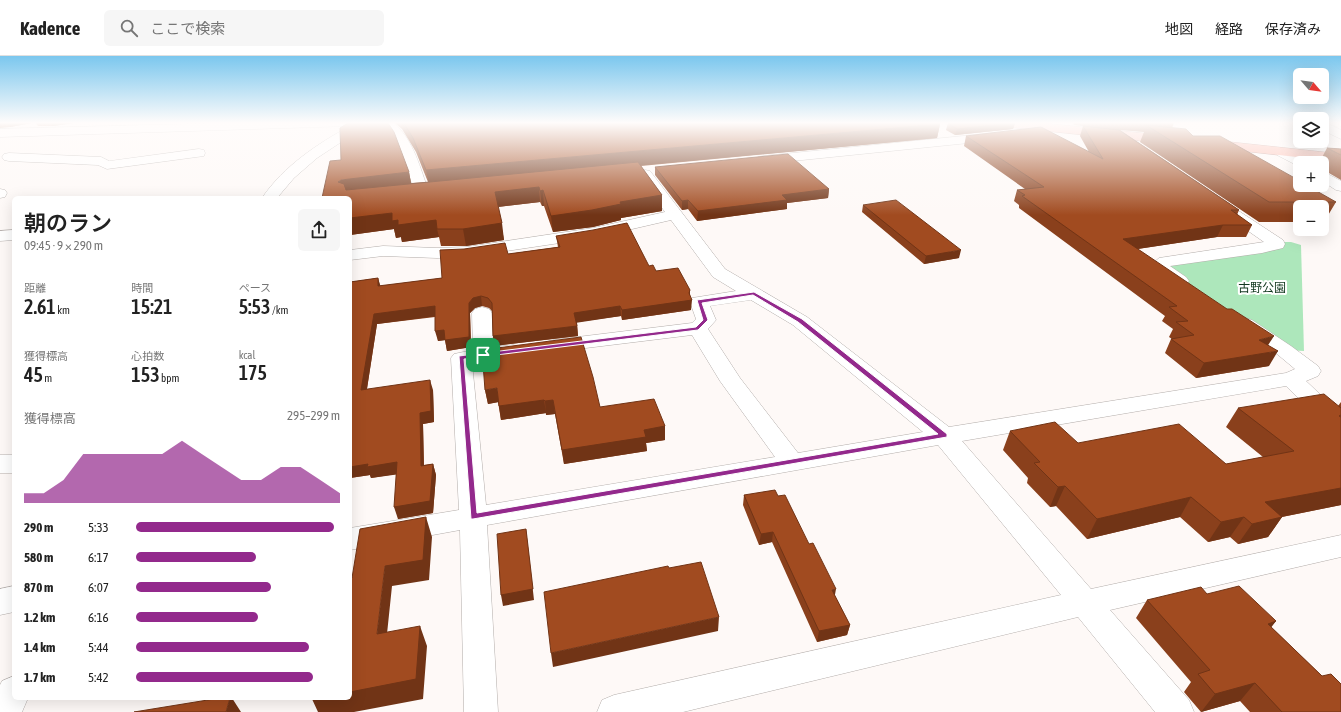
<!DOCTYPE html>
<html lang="ja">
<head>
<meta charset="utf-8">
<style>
  body { margin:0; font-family:"Asap Condensed","Noto Sans JP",sans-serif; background:#f6f6f6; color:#222; height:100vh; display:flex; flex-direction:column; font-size:15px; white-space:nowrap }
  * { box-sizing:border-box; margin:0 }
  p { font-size:13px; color:#767676 }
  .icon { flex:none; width:22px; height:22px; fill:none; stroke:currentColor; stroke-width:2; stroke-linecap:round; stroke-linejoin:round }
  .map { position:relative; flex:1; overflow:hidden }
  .panel { position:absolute; left:12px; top:140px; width:340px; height:504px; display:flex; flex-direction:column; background:#fff; border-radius:6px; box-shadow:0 4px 16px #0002 }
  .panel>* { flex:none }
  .needle { width:26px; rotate:118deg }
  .tools { position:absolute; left:1293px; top:12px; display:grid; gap:8px }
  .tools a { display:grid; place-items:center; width:36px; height:36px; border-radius:6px; background:#fff; box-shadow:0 4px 16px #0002; font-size:20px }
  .pin { position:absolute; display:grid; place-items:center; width:34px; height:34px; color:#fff; margin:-17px; border-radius:8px; box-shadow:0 2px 6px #0006 }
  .round { display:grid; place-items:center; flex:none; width:42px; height:42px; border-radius:6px; background:#f6f6f6 }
  .summary { display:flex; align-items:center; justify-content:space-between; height:68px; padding:0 12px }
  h1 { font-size:22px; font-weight:600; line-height:30px }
  .metrics { display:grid; grid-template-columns:repeat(3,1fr); gap:6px; height:68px; padding:4px 12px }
  .metrics div { display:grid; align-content:center }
  .metrics b { font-size:20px; font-weight:600 }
  .metrics small { font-size:11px; font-weight:400 }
  .metrics p { font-size:11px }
  .chart { height:112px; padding:8px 12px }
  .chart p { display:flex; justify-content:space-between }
  .chart svg { width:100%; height:72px; margin-top:4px; fill:#93298c; opacity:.7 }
  ul { padding:0 12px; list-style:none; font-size:13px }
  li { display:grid; grid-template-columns:64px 48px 1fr; align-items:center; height:30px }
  li i { height:10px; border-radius:5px; background:#93298c }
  header { display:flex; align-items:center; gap:24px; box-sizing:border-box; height:56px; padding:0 20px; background:#fff; border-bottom:1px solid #e0e0e0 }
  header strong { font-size:19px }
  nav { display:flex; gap:22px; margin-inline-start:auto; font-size:14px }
  .search { width:280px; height:36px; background:#f6f6f6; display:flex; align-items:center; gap:10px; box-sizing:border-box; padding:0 14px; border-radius:6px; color:#767676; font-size:15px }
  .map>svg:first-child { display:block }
  .green { fill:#ade7bb }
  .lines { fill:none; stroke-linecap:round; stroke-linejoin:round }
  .minor-casing { stroke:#b3adaa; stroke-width:1 }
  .highway-casing { stroke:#b08177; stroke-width:1 }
  .minor { fill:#fff; fill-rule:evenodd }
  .highway { fill:#fcb5a7; fill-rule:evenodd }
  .wall { fill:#8a401c }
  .shaded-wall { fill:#713416 }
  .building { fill:#a14b20; stroke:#713416 }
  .route { fill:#93298c; stroke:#fff; fill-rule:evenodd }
  .labels { text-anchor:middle; stroke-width:4; stroke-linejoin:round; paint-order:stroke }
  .park-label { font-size:12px; fill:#11371e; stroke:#fff }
</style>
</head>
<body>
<header>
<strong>Kadence</strong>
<div class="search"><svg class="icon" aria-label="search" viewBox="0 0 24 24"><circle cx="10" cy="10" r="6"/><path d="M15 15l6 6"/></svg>ここで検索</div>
<nav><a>地図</a><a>経路</a><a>保存済み</a></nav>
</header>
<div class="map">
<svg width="1341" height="656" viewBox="0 0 1341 656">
  <rect width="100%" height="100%" fill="#fef9f7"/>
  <path class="green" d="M1279,186H1291L1301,189L1304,295L1284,294L1158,211Z"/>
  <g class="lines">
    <defs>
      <path id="minor" d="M226,67H353L351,69L355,67H370L317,102L294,122L277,142H262C284,110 317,88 350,70L0,81V73Z
        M381,67H394C414,85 420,112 429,136L427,139L422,140L417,139L415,136L398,89L390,76Z
        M1322,67H1327L1341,74V83L1322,74Z
        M994,77L998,78L1000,81L998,84L763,108L758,107L756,104L758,101L763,100Z
        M1282,92L1306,104L1308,107H1300V111L1277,99L1276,96L1277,93Z
        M199,93L204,94L205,97L204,100L107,113L98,109L9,105L4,104L2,101L4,98L9,97L101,101L109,105Z
        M645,114L650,115L725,213L807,261L949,371L1286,317L1295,313L1277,298L1238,272L1235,268L1238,264L1245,262L1252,264L1291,290L1318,310L1321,315L1318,320L1306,325L1341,358V379L1333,376L1286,330L962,385L1091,533L1341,479V501L1110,554L1189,644L1194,656H1155L1078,561L683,656H597L602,644L614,639L1061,539L938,389L487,469L498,656H464L460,474L350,494V472L459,454L451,302L454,298L473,294L472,257L475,253L482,251L489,253L492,257L493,291L513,289L520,291L523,295L520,299L472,307L486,449L775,401L720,325L692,279L553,296L546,294L543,290L546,286L553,284L692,267L696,263L690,246L692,242L736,235L713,221L671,164L593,182L466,201L437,202L383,200L350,204V194L383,190L437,192L466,191L593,172L665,156L638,118L640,115ZM751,244L793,269L923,376L798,397L740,322L708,273L716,264L710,250Z
        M1322,115L1341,125V135L1336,134L1322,125Z
        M0,133L5,134L7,137L5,141L0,142Z
        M1226,148L1231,150L1283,184L1285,188L1283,192L1262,197L1170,210L1186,221L1189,225L1186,229C1186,229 1180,230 1180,230C1173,230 1153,217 1149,211L1159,202L1264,186L1221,156L1218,153L1221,150Z
        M14,174V184L0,185V175Z
        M0,399H14V417H0Z
        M14,530V556L0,559V533Z
        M14,620V642H28L22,656H0V629L2,625Z"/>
      <path id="highway" d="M1002,67H1042L1171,80L1175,81L1177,84L1175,87L1171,88L1008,71L1004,70Z
        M1211,84L1341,98V106L1207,91L1205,88L1207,85Z"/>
    </defs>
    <use href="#minor" class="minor-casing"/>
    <use href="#highway" class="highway-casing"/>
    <use href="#minor" class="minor"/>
    <use href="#highway" class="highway"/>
  </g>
  <path class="wall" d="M0,67H32L10,71L0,72Z
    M36,67H74L53,70H38Z
    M395,67H938L940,68L937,82L641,110L662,139V155L621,162V164L593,171L553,176L544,150H542L540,146L498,151L504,184L466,190H441L439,181L402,186L401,181L396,182L394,173L350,179V142L341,104L409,116L411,127L428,126L416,96L402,73Z
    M948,67H1015L1013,73L955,79L946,74Z
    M1073,67H1174L1172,72L1193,80L1336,146L1324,166H1322V151H1300V166H1259L1140,86L1144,76L1120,74L1239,154L1237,159L1252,169L1246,181H1217L1137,193L1268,290L1269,310L1196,322L1165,297L1171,283H1172L1169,281L1173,273L1162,265L1165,260L1019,152V149L1014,145L1017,134L1025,133L964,90L966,80L1089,96L1080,80L1083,70L1074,69Z
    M1327,92L1341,93V124L1322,113V107H1319Z
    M655,111L829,133L828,142L787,147V153L697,165L688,153L682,154L655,119Z
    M863,149L959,202L924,208L862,156Z
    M556,180L649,210L656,215L690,234V239L691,254L622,264L621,260L577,266L578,280L494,290L493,280L492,255L489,252L482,250L475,252L470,257L471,291L447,295L445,284L438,285L435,261L377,268L367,333L433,334L434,366L423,368L424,409L433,408L436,419L433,457L398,463L396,418L371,422L370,419L350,422V226L378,222L380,230L442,222L508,198L558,191Z
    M485,334L600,351L665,370V384L646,387L647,395L564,408L555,358L546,359V357L501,364L498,346L488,348Z
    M1341,346V449L1282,461L1268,481L1238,488L1230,481L1208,486L1180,461L1087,483L1056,450L1050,451L1027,427L1028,422L1003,394L1010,375L1078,387L1226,408L1263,401L1226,371L1238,352L1338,350Z
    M744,439L778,440L835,540L850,569L847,579L817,586L772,486L759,489L743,449Z
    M1207,538L1276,565L1271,571L1322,620L1341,656H1250L1240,645L1201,656L1184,636L1191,626L1136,562L1147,544Z"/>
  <path class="shaded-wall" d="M7,67H32L10,71Z
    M52,67H74L53,70Z
    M1015,67L1013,73L955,79L957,73Z
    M940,68L937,82L429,129L426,114Z
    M409,116L412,132L345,140L338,126L341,124Z
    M539,131L540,146L497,151L495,136Z
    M829,133L828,142L787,147V153L697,165L698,155L782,139Z
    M543,134L544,150H542L540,135Z
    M662,139V155L621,162V164L593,171L553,176L551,160L620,146Z
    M688,144V153L682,154V145Z
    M392,157L398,164H436L437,173L439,181L402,186L401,181L396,182L394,173L350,179V162Z
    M502,167L504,184L466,190L463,173Z
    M1223,169L1217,181L1118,196L1123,183Z
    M961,194L959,202L924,208L926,200Z
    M378,222L381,232L378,230Z
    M690,234V244H692L691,254L622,264V254L689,237Z
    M481,240L482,250L475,252L470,257L471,291L447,295L445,284L473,242Z
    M435,250L437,260L377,268L365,345L361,334L374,258Z
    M620,250L621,260L575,267L574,257Z
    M577,270L578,280L494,290L493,280Z
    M444,274L446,284L438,285L435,275Z
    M1274,280L1265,294L1259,284Z
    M1278,295L1269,310L1196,322L1204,307Z
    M430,324L433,334L434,366L423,368L424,421L421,410L420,357Z
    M497,332L499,346L488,348L485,334Z
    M544,344L546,357L501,364L499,350Z
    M553,344L555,358L546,359L545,345Z
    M665,370V384L646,387L647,395L564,408L562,394L644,374Z
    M397,406L400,418L371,422L370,419L350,422V411L368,408Z
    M433,408L436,419L433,457L398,463L394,451Z
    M1065,430L1056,450L1050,451L1058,431Z
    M1341,432V449L1251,467L1265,446Z
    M1191,441L1180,461L1087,483L1097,463Z
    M426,461L432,481L429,524L392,530L385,597L377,578L385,510Z
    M1244,461L1230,481L1208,486L1221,466Z
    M1282,461L1268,481L1238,488L1252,468Z
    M526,473L534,544L503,550L501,539Z
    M773,476L772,486L759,489L761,478Z
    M836,533L834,544L832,534Z
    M719,561L718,575L553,611L551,597Z
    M1276,565L1262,583L1268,568Z
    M850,569L847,579L817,586L819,575Z
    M420,570L427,590L423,643L354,656H318L312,643L316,642H350V636Z
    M1255,627L1240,645L1201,656L1215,638Z
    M230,642H232L241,656H226Z"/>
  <path class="building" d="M348,67H388L394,76L409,116L341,124L338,126L344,128L346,134L638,106L662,139L620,146L621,148L592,154L551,160L543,134L540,135L539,131L495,136L502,167L463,173H437L436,164L398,169V164L392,165V157L350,162V142H322L330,105L341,104L340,72Z
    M404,67H938L940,68L426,114L413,82Z
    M948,67H1013L957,73Z
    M1146,69L1186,73L1193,80H1220L1300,125V129H1306L1336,146H1269Z
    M1083,70L1119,74L1239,154H1231L1252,169H1223L1123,183L1227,253H1232L1274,280L1259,284L1278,295L1204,307L1171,283L1194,279L1176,266L1188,265L1169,251L1177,250L1022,140L1025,139L1017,134L1044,131L966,80L1041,71L1103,103Z
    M1327,92L1341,93V99Z
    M788,98L829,133L782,139L787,144L698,155L688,144L682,145L655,111Z
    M896,144L961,194L926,200L863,149Z
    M627,167L649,210L653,209L656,215L678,212L690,234L689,237L692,244L622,254L620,250L574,257L577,270L493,280L492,247L488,242L481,240L473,242L469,247V281L445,284L444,274L435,275V250L374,258L361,334L430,324L431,355L420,357L421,410L433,408L430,445L394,451L397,406L367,411L368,408L350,411V226L378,222V230L442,222L440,194L464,193L505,187L508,198L560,191L556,180L593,174Z
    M581,281L593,321L600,351L654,343L665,370L644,374L646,381L562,394L553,344L545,345L544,344L499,350L497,332L485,334L482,294Z
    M1324,338L1341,352V359L1339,360L1341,361V432L1265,446L1282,461L1252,468L1244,461L1221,466L1191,441L1097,463L1065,430L1058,431L1034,407L1040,406L1010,375L1055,366L1078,387L1179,368L1226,408L1294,395L1238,352Z
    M775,434L778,440L785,439L809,488L813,487L836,533L832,534L850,569L819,575L773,476L761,478L744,439Z
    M426,461L423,504L385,510L377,578L420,570L416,623L350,636V522H352L360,473Z
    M526,473L533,533L501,539L497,478Z
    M701,506L719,561L551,597L544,536L668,510L669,512Z
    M1239,530L1276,565L1268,568L1322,620L1331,618L1341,628V656H1282L1255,627L1215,638L1198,618L1210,614L1147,544L1201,531L1207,538Z
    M220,642H230L226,656H134Z"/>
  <linearGradient id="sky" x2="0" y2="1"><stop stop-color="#7bc7ee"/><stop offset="0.42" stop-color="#fffcfb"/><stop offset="1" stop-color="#fffcfb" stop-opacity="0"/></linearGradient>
  <rect width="1341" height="159" fill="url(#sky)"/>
  <path class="route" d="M754,236L802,263L947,378V381L473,463H471L459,300L696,271L703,264L697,244ZM753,239L798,266L938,378L477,457L464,303L698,274L708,264L702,247Z"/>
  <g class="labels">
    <g class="park-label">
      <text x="1262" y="236">古野公園</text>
    </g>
  </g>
</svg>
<div class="tools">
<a><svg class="needle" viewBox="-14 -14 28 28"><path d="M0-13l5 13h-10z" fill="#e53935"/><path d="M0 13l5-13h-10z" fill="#767676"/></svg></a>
<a><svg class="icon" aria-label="layers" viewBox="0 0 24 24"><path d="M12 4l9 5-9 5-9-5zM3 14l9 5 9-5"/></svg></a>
<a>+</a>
<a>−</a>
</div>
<div class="pin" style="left:483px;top:299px;background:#1e9e55"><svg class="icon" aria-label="arrive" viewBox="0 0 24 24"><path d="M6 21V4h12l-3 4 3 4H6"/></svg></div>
<section class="panel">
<div class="summary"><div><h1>朝のラン</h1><p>09:45 · 9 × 290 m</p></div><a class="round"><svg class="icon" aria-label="share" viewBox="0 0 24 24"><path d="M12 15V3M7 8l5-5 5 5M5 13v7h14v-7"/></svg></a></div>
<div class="metrics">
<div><p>距離</p><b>2.61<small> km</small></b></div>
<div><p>時間</p><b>15:21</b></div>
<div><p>ペース</p><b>5:53<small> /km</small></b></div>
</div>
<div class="metrics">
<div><p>獲得標高</p><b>45<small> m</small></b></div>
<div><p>心拍数</p><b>153<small> bpm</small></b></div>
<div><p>kcal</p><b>175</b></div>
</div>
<div class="chart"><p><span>獲得標高</span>295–299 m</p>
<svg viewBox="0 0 160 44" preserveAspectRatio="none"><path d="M0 44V38L10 38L20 30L30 14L40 14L50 14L60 14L70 14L80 6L90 14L100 22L110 30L120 30L130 22L140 22L150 30L160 38V44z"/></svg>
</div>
<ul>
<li><b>290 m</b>5:33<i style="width:97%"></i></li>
<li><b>580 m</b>6:17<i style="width:59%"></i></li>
<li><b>870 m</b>6:07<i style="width:66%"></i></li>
<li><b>1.2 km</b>6:16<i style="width:60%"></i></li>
<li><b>1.4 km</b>5:44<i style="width:85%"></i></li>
<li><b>1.7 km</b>5:42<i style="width:87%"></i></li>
</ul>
</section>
</div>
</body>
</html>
